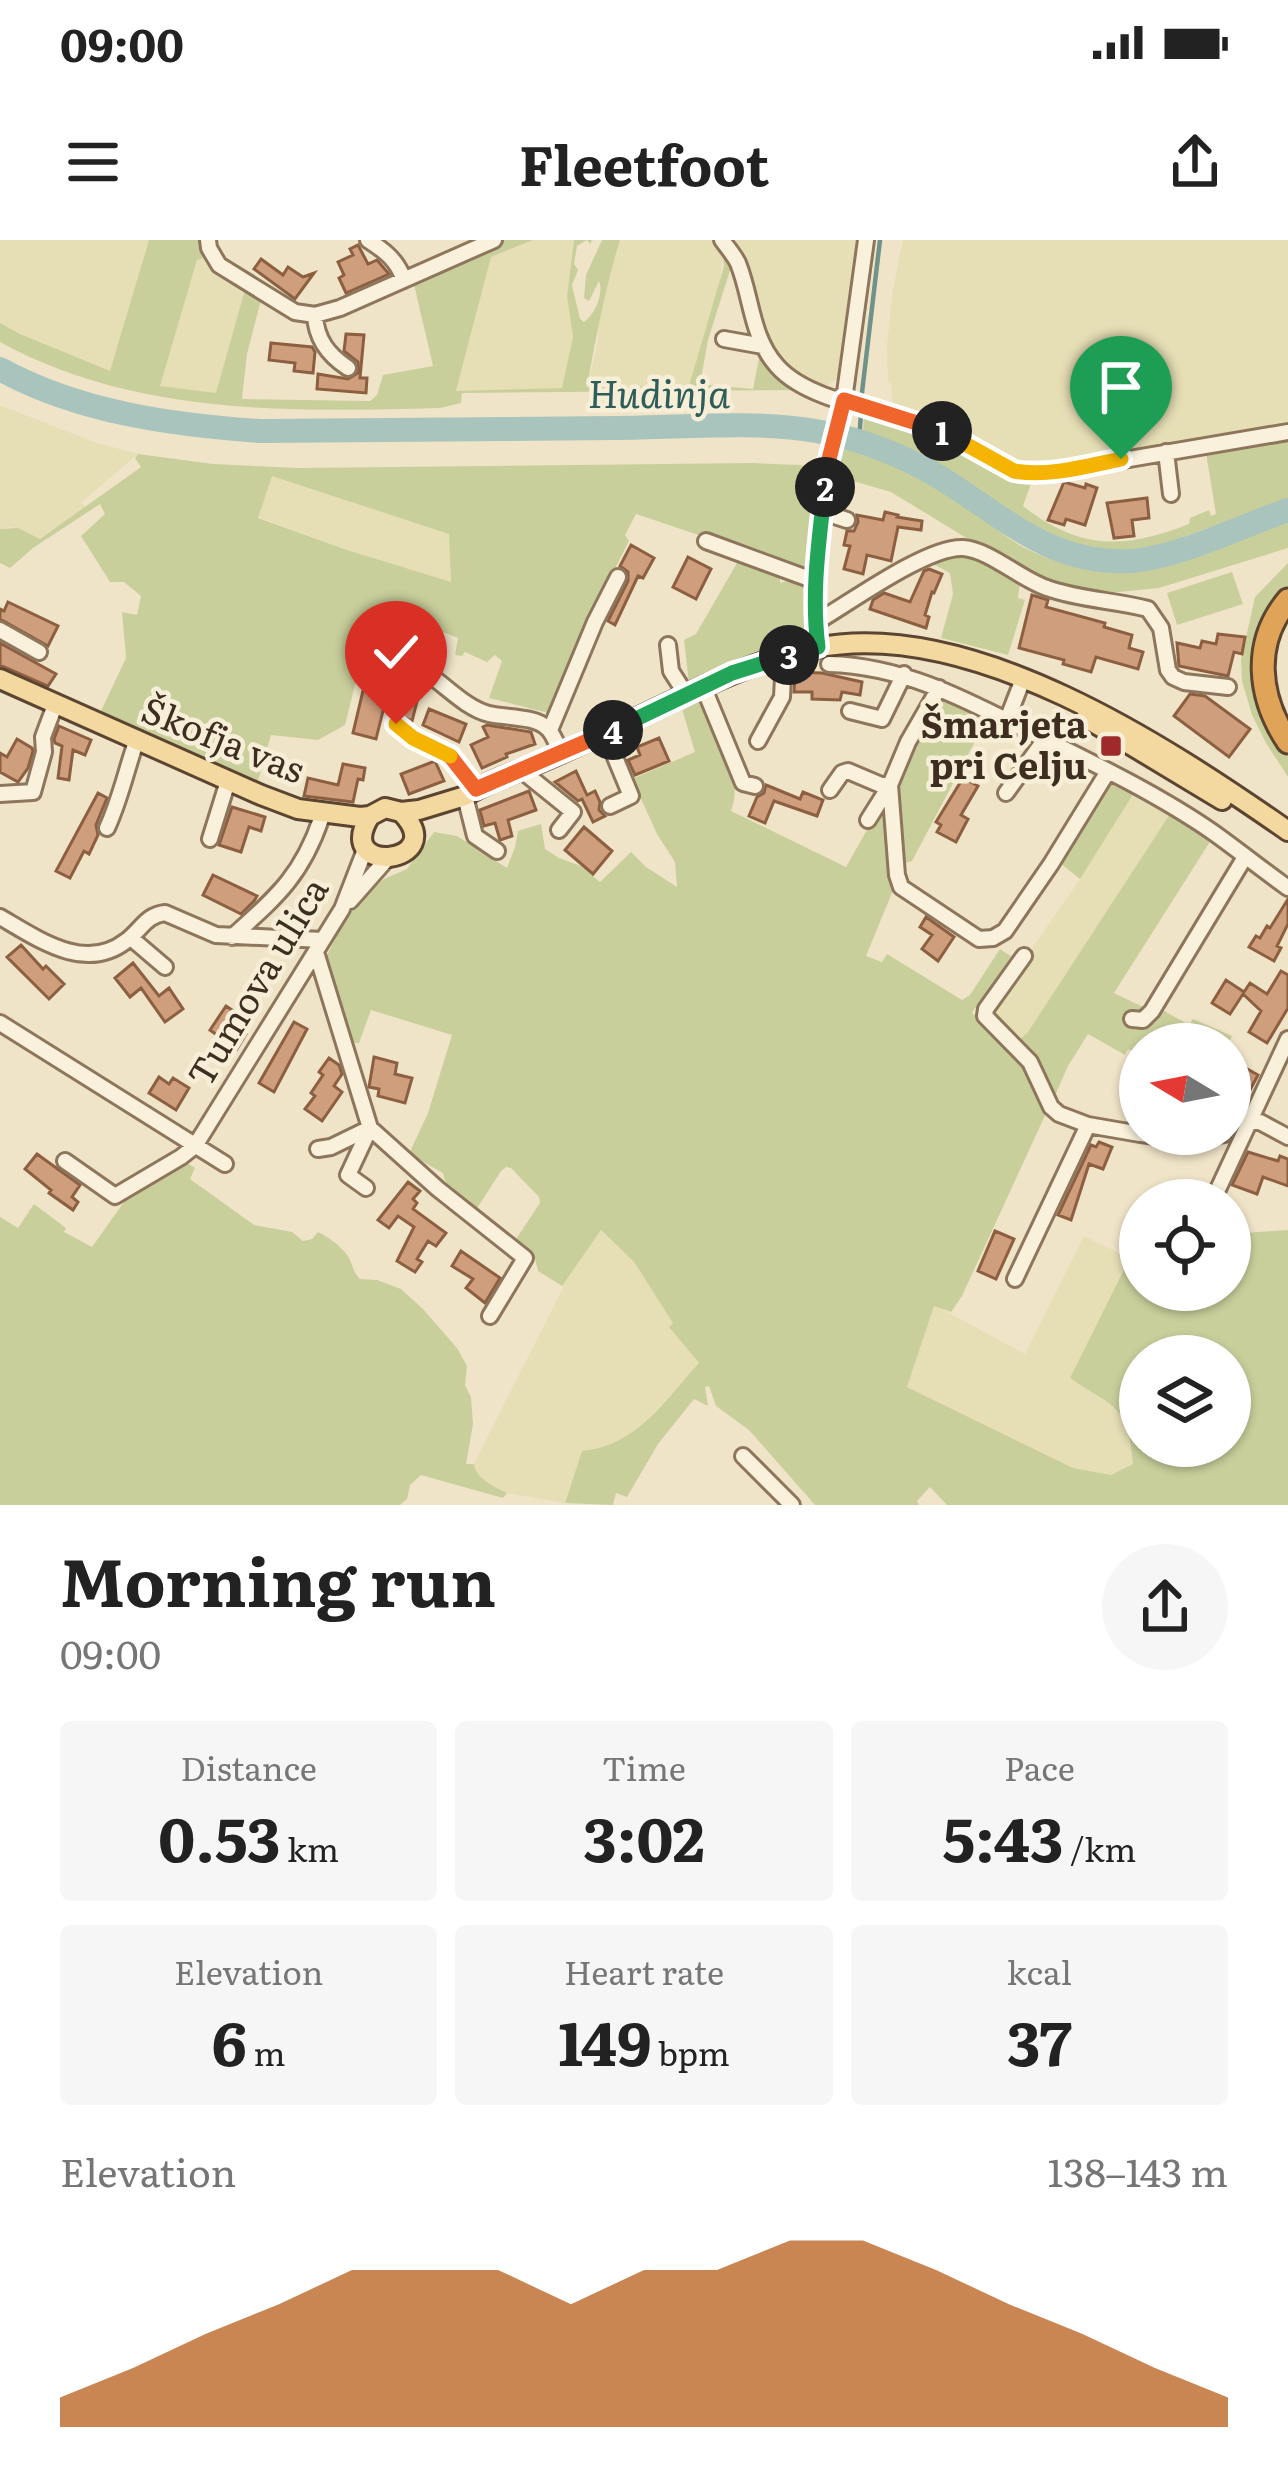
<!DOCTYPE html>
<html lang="en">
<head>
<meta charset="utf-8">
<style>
  body { margin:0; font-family:Literata,serif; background:#f6f6f6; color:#222; height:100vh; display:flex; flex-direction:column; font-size:45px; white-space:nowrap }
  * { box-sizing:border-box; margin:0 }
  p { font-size:39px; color:#767676 }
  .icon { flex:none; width:66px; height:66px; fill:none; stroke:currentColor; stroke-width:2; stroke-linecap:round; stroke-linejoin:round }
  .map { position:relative; height:1265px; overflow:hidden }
  .details { display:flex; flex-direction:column; background:#fff; flex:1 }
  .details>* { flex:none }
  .needle { width:78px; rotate:280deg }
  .tools { position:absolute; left:1119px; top:783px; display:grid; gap:24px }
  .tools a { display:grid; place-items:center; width:132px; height:132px; border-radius:50%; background:#fff; box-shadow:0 3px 9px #0004; font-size:60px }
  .pin { position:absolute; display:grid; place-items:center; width:102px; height:102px; color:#fff; margin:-123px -51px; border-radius:50% 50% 50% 0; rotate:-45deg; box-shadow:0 0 12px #0007 }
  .pin .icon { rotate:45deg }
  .km { position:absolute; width:60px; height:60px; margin:-30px; border-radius:50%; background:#222; color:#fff; font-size:33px; line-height:60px; text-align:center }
  .round { display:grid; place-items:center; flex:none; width:126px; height:126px; border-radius:63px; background:#f6f6f6 }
  .head { display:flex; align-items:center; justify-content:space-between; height:204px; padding:0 60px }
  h1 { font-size:66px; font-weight:700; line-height:90px }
  .stats { display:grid; grid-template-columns:repeat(3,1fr); gap:18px; height:204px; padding:12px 60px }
  .stats div { display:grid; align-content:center; border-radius:12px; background:#f6f6f6; text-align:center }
  .stats b { font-size:60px; font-weight:700 }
  .stats small { font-size:33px; font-weight:400 }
  .stats p { font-size:33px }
  .chart { height:336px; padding:24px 60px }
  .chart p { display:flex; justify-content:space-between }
  .chart svg { width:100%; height:216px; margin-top:12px; fill:#b45309; opacity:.7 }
  .status { display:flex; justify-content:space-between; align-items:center; height:84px; padding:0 60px; background:#fff; direction:ltr }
  .status svg { height:33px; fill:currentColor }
  header { display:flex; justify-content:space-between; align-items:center; height:156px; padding:0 60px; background:#fff; font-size:54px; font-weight:700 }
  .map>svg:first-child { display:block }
  .farmland { fill:#e6deb5 }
  .green { fill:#c9cf9b; fill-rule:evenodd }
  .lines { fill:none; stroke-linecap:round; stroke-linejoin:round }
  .stream { stroke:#6f938a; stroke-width:4.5 }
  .river { stroke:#a9c4bc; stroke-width:24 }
  .building { fill:#cf9f7d; stroke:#8d5f41; stroke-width:3 }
  .minor-casing { stroke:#8d765c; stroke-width:20 }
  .major-casing { stroke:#5b4430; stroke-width:24 }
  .highway-casing { stroke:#5b4430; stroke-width:27 }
  .minor { stroke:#faf1dc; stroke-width:14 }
  .major { stroke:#f3d9a0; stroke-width:18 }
  .highway { stroke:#e0a458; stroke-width:21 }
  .split-1-casing { stroke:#fff; stroke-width:24 }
  .split-2-casing { stroke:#fff; stroke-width:24 }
  .split-3-casing { stroke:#fff; stroke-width:24 }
  .split-4-casing { stroke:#fff; stroke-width:24 }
  .split-5-casing { stroke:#fff; stroke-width:24 }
  .split-6-casing { stroke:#fff; stroke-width:24 }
  .split-1 { stroke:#f5b400; stroke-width:15 }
  .split-2 { stroke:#f0652b; stroke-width:15 }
  .split-3 { stroke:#22a559; stroke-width:15 }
  .split-4 { stroke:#22a559; stroke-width:15 }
  .split-5 { stroke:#f0652b; stroke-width:15 }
  .split-6 { stroke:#f5b400; stroke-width:15 }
  .poi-dot { fill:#9e2a2b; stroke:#f7eed8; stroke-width:4.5 }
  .labels { text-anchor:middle; stroke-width:9; stroke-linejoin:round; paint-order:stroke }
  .poi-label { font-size:36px; font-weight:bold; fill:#3d2e20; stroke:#f7eed8; text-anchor:end }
  .street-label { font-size:36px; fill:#3d2e20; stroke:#f7eed8 }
  .water-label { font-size:39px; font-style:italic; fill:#2f5d5a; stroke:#f7eed8 }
</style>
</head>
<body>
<div class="status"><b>09:00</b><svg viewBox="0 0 49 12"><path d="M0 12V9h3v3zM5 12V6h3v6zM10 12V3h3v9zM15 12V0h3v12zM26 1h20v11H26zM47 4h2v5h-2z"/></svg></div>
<header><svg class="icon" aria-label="menu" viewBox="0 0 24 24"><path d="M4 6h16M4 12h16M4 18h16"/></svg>Fleetfoot<svg class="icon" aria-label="share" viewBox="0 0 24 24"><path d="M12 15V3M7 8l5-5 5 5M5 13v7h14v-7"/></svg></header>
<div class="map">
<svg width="1288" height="1265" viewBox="0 0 1288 1265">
  <rect width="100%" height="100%" fill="#f0e4c8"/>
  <path class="farmland" d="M0,0H149L110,132L20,94L0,83Z
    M533,0H574L567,56L573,97L563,148L456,152L491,17Z
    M620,0H713L723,16L719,45L690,146L587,148L598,100L599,80L606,48Z
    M736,0H863L842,132L838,138L824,147L806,142L791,134L772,111L734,9Z
    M903,0H1288V188L1028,229L953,192L893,167L891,144L888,142L887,105L893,50Z
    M202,18L246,46L216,154L160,146L197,20Z
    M0,165L94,202L138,214L82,262L86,268L39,299L11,287L0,289Z
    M272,235L450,294L451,343L347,310L258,277Z
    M1134,553L1170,574L1028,792L1017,802L989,771L1080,639Z
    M600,990L634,1022L673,1083L670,1087L699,1124L642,1186L618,1204L582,1211L565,1263L507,1253L482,1239L475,1231L474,1224L563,1048L562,1046Z
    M1084,996L1129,1018L1070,1138L1125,1175L1131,1195L1133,1224L1111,1235L1073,1228L907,1147L934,1065L1025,1114Z"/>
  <path class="green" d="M149,0H205L216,26L203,18L197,20L160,146L216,153L246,46L262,56L247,114L242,159L370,161L377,155L383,135L433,126L413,40L502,0H533L491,17L456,151L562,148L573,97L567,56L574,0H592L590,4L587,0L577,6L574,24L578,30L572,45L580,79L584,82C595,74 604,54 599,41L589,61L584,58L586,35L602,0H620C605,49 596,97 587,147L689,146L724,26L723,16L713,0H719L733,21L708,100L700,144L753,149L760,113L801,150L462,153L461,163L440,168C291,172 135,176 0,102V83L20,94L110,131Z
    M864,173L936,195L1033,238L1023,266C1081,311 1124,309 1189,284L1190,278L1209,270L1211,276L1216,274L1205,207L1288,196V259L1156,307L1129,312L1098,311L1049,299L1025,287L946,229L909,210L863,194Z
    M842,206C874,217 907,225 936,242C968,260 992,291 1025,308C1117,356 1201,313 1288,278V308L1159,348L1119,352L1073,351L1004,321L891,252L836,236Z
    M138,214L213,224L298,228L752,223L800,225L824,233L809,332L636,274L625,295L629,301L604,350L552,474L489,458L502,421L495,415L487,422L465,412L462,416L455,415L458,398L421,383L417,376L389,366L374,417L357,437L345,485L318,500L271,495L258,541L254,542L100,473L126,418L122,372L137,375L141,356L124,342H110L81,296L105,274L100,264L33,308L10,328L0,323V289L18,288L40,299L141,227L135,218ZM272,236L449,294L451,342L347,310L258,278Z
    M968,313L990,323L1020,343L1018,358L1025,360L1008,415L941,398L953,354L950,333L931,323L947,314Z
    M741,316L780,330V343L787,341L789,335L809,348L805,394L689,443L684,400L696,394Z
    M1288,323V346L1271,366L1259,391L1251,427L1253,455L1272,497L1288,517V537L1266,503L1252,475L1242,441L1241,420L1255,357Z
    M1232,332L1243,364L1177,385L1167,353Z
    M945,459L956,461L988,477L912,621L901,624C899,603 892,569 897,549C902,528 927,469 945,459Z
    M699,461L707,464C720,496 744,537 731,571L846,627L881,565H887L894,648L866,716L882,722L887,714L962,760L970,755L1000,709L1018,721L982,771L975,768L972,773L1016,807L1048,869L962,1056L951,1072L934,1066L907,1147L1073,1228L1111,1235L1133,1224C1129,1165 1115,1169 1070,1138L1140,997V1050H1230V994L1288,990V1265H947L930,1247L917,1261L919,1265H815L749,1190L716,1166L709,1146L705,1147L708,1166L694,1159L658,1204L627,1257L616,1253L613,1265L565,1263L582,1211C637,1206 664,1161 699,1123L669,1087L673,1083L634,1022L601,990L562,1046L538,1031L535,1018L514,1002L540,963L539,957L511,928L506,927L501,931L474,973C458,961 447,953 443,933L409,914L428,873L452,795L371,770L359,803L348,802L324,721L350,669L384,639L407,629L434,592L457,596L507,628L515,607L518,591L541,584L545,609L559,618L581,626L600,642L631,612L646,627L677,647L675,622L657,594L632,539L695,512L682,469ZM1140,1116H1230V1206H1140Z
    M1111,541L1134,553L1080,639L1060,623L1063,614Z
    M1170,574L1213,597L1114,753L1147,769L1152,764L1189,785L1193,779L1232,796L1228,804H1140V815L1128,809L1125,815L1088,794L1068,826L1054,858L1017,802L1028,792Z
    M186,922L195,928L190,939L254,985L292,992L303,1001L312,999L318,992C327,996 341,1006 347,1015C353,1024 352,1031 360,1039L377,1040L401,1049L423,1069L457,1108L467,1126L465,1145L471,1157L473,1184L466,1224H474C476,1239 494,1246 507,1253L503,1258L421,1235L410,1245L407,1259L400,1265H0V977L18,988L34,964L66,988L64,992L92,1007L131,952Z"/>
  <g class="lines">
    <path class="stream" d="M861,161L880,0
      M859,202L861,173"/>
    <path class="river" d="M0,129C78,172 172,185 260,191C378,190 497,189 616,188C682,188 751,180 816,191C860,198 907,217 944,240C1005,278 1053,326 1132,321C1180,317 1241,286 1288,270"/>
  </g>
  <path class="building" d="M358,5L368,24L377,20L389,34L346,53L339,38L344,35L338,22L353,15L350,9Z
    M261,19L283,35L288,27L303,37L314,33L295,59L254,29Z
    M346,94L364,95L360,138H367L366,153L317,149L318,134L348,139L358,133V122L344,111Z
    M271,103L312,107L315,112L313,133L294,131L295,123L269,120Z
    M1064,242L1085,248L1086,244L1097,248L1085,285L1066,279L1064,285L1048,280Z
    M1147,258L1149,278L1132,280L1134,296L1114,298L1107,263Z
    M885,272L898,275L897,277L922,281L921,290L898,287L891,321L867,315L863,334L844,329L850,306L844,305L847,291H854L858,282L857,275L883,280Z
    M631,305L654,318L643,338L638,336L615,385L608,381L628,341V332L620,326Z
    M688,317L711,329L696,359L673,347Z
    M929,329L942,334L934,353L932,352L925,375L929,377L926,388L870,369L873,360L884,353L910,362L924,331Z
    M1032,355L1048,360L1046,367L1105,383L1104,387L1132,395L1129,408L1143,412L1138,429L1096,417L1091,432L1063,424L1064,420L1019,408Z
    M8,362L58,386L48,406L0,379V369L4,371Z
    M388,379L399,381L397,390L433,399L426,426L420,433L422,442L412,481L384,467L376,499L353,493L367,434L373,436Z
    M1218,394L1245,397L1242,414L1234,412L1228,436L1179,426L1177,403L1200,408L1202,401L1216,404Z
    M0,403L56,434L48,446L0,425Z
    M795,432L822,433L862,442L860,455L842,452L840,460L812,459V452H794Z
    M1190,454L1205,456L1250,489L1229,517L1174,476Z
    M429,469L466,484L459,502L423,485Z
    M487,485L531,492L535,504L506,514L507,517L482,528L471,505L488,497L483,487Z
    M59,486L91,500L85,515L73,510L69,540L58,538L62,506L55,503L54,499Z
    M659,498L669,521L635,535L628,520L640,515L637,507Z
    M17,499L32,508L33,511L28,528L18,542L0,532V513L7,517Z
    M435,521L444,541L409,554L401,534Z
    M343,524L365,528L363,540L358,539L353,562L304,556L308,538L338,545Z
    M576,531L587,555L595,551L600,562L599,570L605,576L593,582L582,559L578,561L555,542Z
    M963,538L978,546L961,575L968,579L956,602L937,592L941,585L936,582Z
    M766,545L800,559L803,552L823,560L817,576L774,561L765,583L749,576L757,557L764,553Z
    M529,551L536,570L508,580L512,596L500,600L495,583L484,586L480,570Z
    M98,553L107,558L96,585L98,595L89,614L84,611L70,638L56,631Z
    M232,567L265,577L261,591L249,587L241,612L219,605Z
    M584,587L612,611L593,634L565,610Z
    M213,635L257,656L254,661L241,674L203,655Z
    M1288,659V684L1277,706L1281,708L1274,721L1249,707L1256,696L1260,698L1267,686L1270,688Z
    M926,677L954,697L938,721L922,709L932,695L920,687Z
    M21,705L43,729L46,726L64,744L49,759L7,717Z
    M133,723L159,756L169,748L183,769L165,782L141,748L130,757L115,738Z
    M1281,731L1288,735V768L1267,803L1249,792L1261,771L1243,754L1230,774L1212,763L1226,740L1244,752L1250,743L1267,754Z
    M226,766L247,780L240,790L246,794L237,809L210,790Z
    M294,782L307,789L274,852L259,843Z
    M374,817L397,823L395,834L412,838L405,863L378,856L379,849L369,847Z
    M329,818L339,825L342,834L334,846L342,852L322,881L305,869L315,856L311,853L323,835L319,832Z
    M1230,819L1258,835L1250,850L1247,849L1230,884Z
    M159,837L169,844L173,838L189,848L176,870L149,853Z
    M1099,902L1112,907L1103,929L1089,924L1071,980L1058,975L1091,905L1096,907Z
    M1248,912L1278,921L1280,916L1288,919V946L1263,937L1257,954L1232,945Z
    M37,914L80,945L72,957L78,962L73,970L49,953L51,950L25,929Z
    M408,942L420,951L413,959L417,963L413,969L446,993L436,1006L428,1001L417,1019L422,1022L415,1032L397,1021L414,987L398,976L389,988L378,980Z
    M995,991L1014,999L996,1039L978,1031Z
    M461,1011L500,1038L485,1063L466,1048L473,1039L452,1026Z"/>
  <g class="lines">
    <defs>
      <path id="minor" d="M208,0L209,8L219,25L295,72L315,75L340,68L494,0
        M368,0C385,11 397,20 404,40
        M722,0C727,7 734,15 738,23C752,58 751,97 777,126C812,166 901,171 949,193C971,204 990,222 1013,231C1027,236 1044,232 1059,231L1288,192
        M315,75C316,99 328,115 348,128
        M724,99L763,106
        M1166,212L1171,254
        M822,272L847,280
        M706,301L815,341
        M815,383C848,364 927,306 963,308C990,310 1020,339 1047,348C1080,360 1114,360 1148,369L1161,388L1168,430L1173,437L1184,442L1228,447
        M0,390L39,412
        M668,405L671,431L680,445L682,457
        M818,407L815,383V341L827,227L844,160L866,0
        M829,424C902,426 963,458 1028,491C1089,521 1158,554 1214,593C1239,611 1263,630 1288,648
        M431,436C449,449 468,469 489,474C506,478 535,476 547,488C555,495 555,505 563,512
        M703,446L743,543L755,546
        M939,448L908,502L890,545L897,635L901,647L979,699L993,698L1005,691L1051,624L1107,533
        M850,471L882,479L904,434
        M1007,480L1023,439
        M396,483L413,498L448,514L476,549
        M550,490L595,382L618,337
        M605,493L631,556L610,566
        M758,501L782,457L784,417
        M521,530L573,572L559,590
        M830,550L842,533L848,531L881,545H890L868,580
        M1006,553L1045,499
        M0,554L33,552L44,512L43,497L55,465
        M465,556L475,596L497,611
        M107,588C120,560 126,531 136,502
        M210,599L228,541
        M350,661L387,619
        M0,677C38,699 85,733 126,701C141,690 146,675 165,673L216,695L323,700
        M232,697C276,657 301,637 321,579
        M131,698L165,727
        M316,712L370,888L438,949L525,1018L490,1076
        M1024,716L986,769L985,776L1030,822L1051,867L1059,874L1088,885L1140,894
        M1132,779L1143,780L1152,771L1245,617
        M0,783L225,924
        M1249,882H1260L1288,897
        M1141,894L1185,900L1224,894
        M318,909L331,907L370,888
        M65,921L115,956L181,917L195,906L342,669L366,607
        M366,948L348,935L370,888
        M1213,960L1288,799
        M1015,1039L1088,885
        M743,1216L792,1265"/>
      <path id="major" d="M0,439L261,555L298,569L360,577L370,576L385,568L401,572L419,570L465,556C485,543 509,535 531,526C562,513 592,499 622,485C686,456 747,421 816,408C971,377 1166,506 1288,591
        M1086,478L1222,560
        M370,576C331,638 453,624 401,572"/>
      <path id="highway" d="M1288,360C1252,403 1258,457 1288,502"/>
    </defs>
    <use href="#minor" class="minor-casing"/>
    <use href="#major" class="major-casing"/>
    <use href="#highway" class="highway-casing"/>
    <use href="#minor" class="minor"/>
    <use href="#major" class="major"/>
    <use href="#highway" class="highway"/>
  </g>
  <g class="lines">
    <defs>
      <path id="split-1" d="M942,191L1014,231C1049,237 1087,226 1121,219"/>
      <path id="split-2" d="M825,247L827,227L844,160L942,191"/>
      <path id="split-3" d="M789,415L818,407C811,353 819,301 825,247"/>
      <path id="split-4" d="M613,490L732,433L789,415"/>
      <path id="split-5" d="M450,516L476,549L613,490"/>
      <path id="split-6" d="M396,484L413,498L450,516"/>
    </defs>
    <use href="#split-1" class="split-1-casing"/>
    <use href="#split-2" class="split-2-casing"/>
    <use href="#split-3" class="split-3-casing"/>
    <use href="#split-4" class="split-4-casing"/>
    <use href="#split-5" class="split-5-casing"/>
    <use href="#split-6" class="split-6-casing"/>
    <use href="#split-1" class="split-1"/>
    <use href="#split-2" class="split-2"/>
    <use href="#split-3" class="split-3"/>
    <use href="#split-4" class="split-4"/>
    <use href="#split-5" class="split-5"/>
    <use href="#split-6" class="split-6"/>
  </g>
  <rect class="poi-dot" x="1099" y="494" width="24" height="24" rx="6"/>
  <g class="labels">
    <g class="poi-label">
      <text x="1087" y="498">Šmarjeta<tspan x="1087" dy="41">pri Celju</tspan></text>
    </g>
    <g class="street-label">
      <text transform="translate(223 500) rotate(22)" y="13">Škofja vas</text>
      <text transform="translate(258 742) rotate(-59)" y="13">Tumova ulica</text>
    </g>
    <g class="water-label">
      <text x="659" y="168">Hudinja</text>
    </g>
  </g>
</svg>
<div class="tools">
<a><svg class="needle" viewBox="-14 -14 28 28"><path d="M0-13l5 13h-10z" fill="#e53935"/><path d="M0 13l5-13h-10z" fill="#767676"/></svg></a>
<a><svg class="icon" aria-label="locate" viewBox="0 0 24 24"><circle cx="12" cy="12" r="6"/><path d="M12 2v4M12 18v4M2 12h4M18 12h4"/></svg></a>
<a><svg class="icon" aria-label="layers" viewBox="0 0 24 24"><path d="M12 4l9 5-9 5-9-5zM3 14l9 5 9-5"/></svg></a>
</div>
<div class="pin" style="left:1121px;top:219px;background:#1e9e55"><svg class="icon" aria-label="arrive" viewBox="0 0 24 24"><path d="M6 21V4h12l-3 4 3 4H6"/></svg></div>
<div class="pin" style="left:396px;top:484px;background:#d93025"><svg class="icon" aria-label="check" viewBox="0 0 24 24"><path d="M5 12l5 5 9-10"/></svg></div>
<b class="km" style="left:942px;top:191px">1</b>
<b class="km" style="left:825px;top:247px">2</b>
<b class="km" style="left:789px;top:415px">3</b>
<b class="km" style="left:613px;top:490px">4</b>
</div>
<section class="details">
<div class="head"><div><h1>Morning run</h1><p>09:00</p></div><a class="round"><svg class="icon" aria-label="share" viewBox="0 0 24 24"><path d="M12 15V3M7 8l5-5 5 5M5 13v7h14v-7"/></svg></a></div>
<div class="stats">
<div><p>Distance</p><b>0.53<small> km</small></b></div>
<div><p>Time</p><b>3:02</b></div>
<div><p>Pace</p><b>5:43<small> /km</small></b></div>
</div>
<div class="stats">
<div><p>Elevation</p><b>6<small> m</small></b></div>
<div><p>Heart rate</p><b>149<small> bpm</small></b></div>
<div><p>kcal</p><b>37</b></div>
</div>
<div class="chart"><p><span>Elevation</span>138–143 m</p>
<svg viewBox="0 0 160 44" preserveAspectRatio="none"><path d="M0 44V38L10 32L20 25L30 19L40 12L50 12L60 12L70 19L80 12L90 12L100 6L110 6L120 12L130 19L140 25L150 32L160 38V44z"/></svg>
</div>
</section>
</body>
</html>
